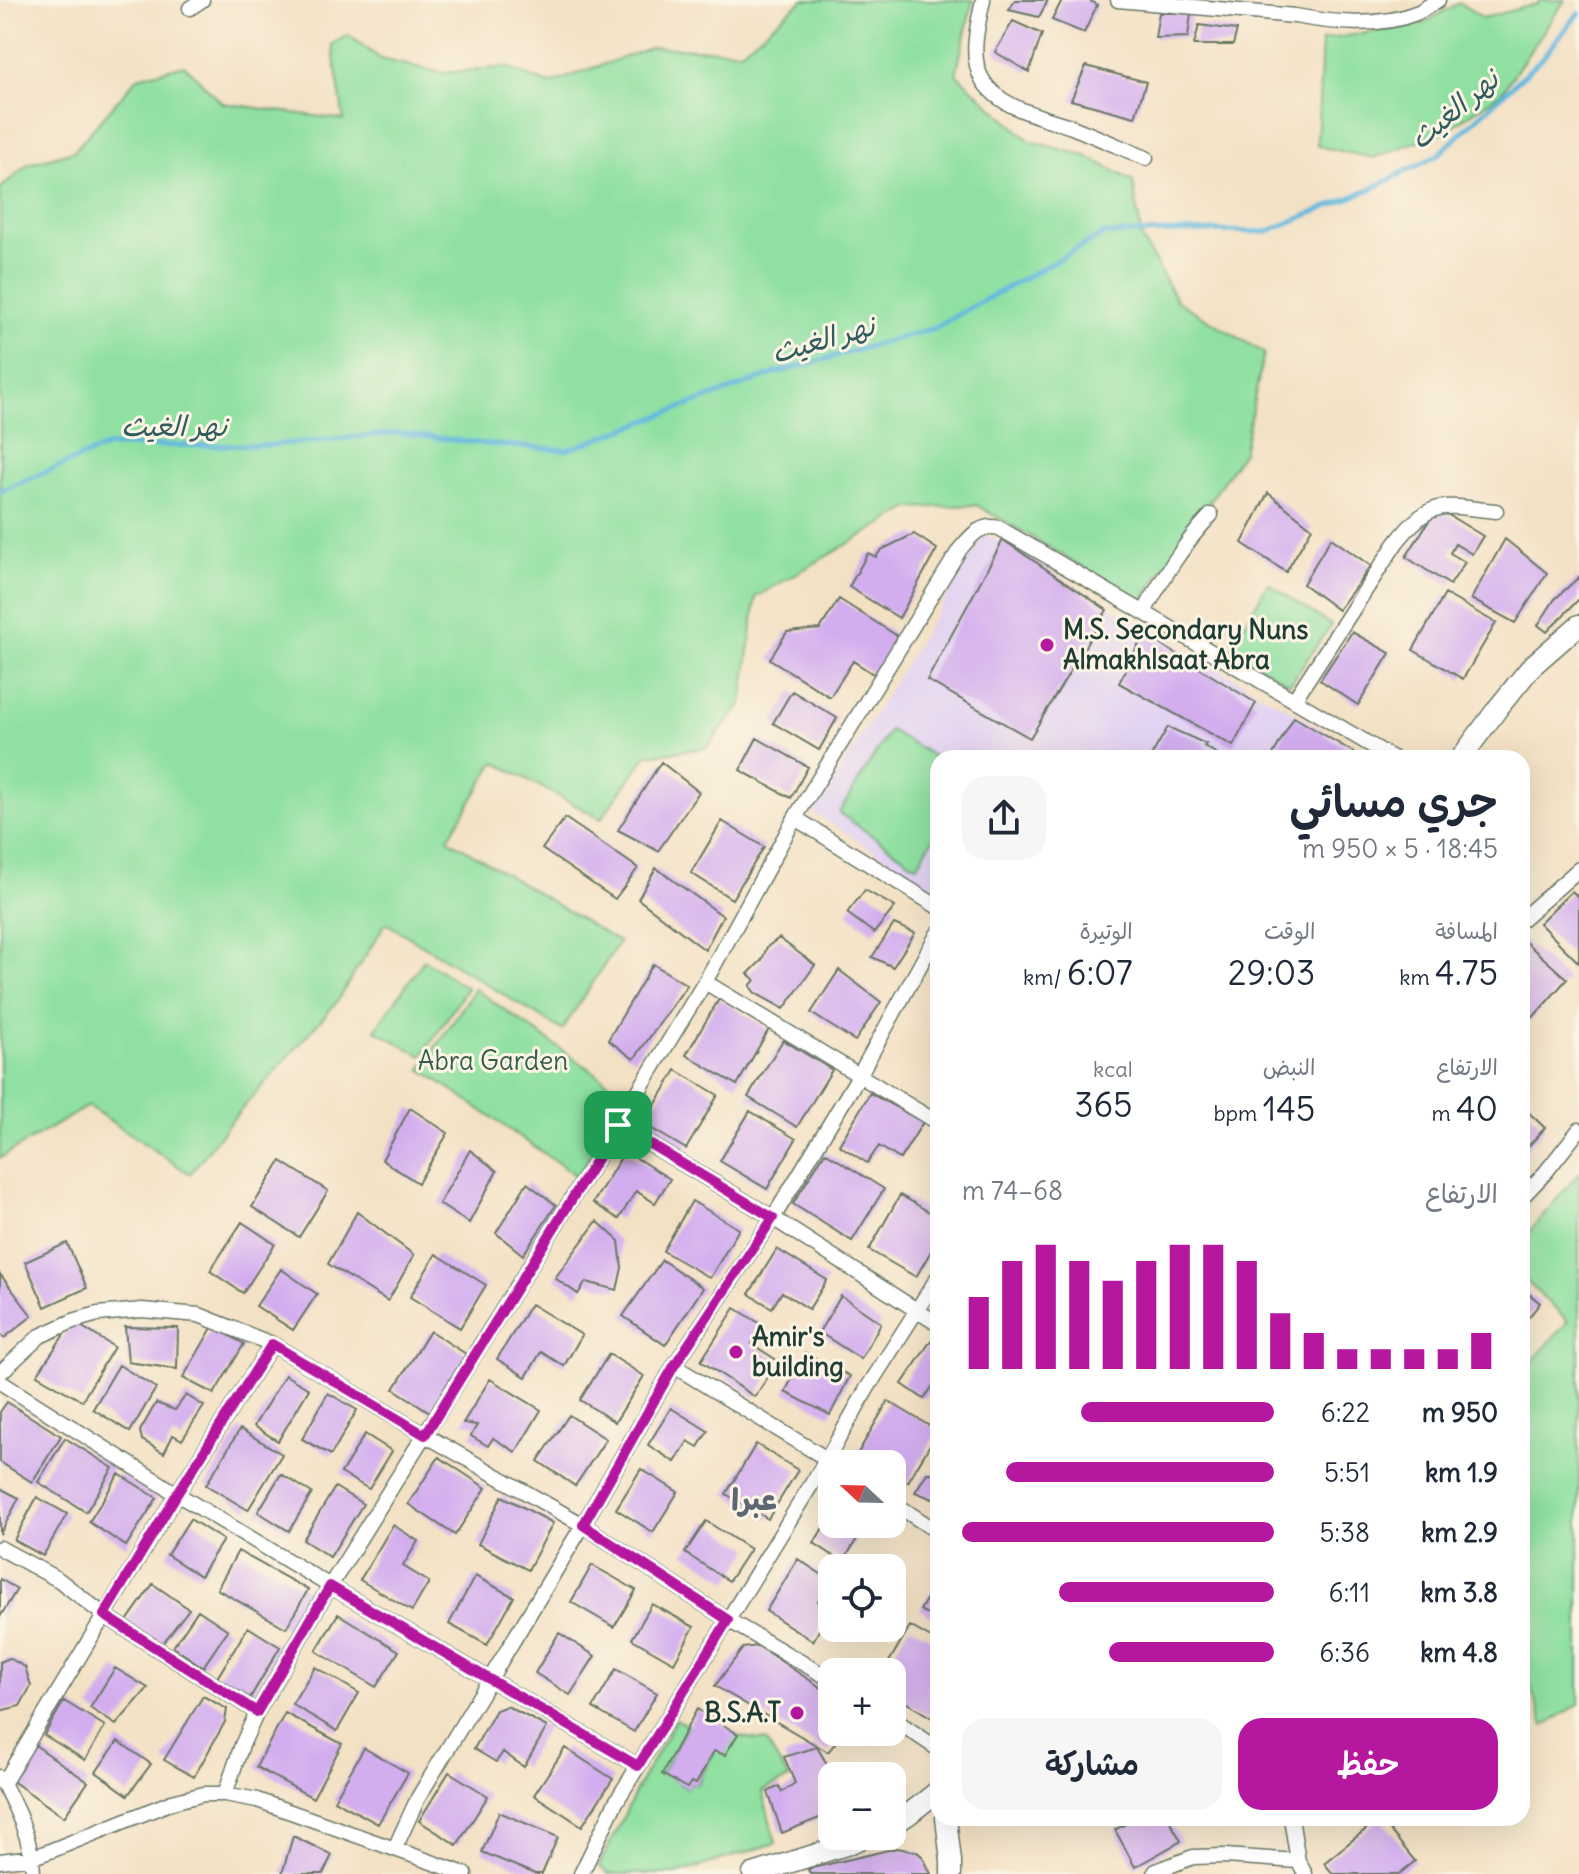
<!DOCTYPE html>
<html lang="ar">
<head>
<meta charset="utf-8">
<style>
  body { margin:0; font-family:Delius,"Playpen Sans Arabic",sans-serif; background:#f6f6f7; color:#1f2937; direction:rtl; height:100vh; display:flex; flex-direction:column; font-size:30px; white-space:nowrap }
  * { box-sizing:border-box; margin:0 }
  p { font-size:26px; color:#747a83 }
  .icon { flex:none; width:44px; height:44px; fill:none; stroke:currentColor; stroke-width:2; stroke-linecap:round; stroke-linejoin:round }
  .map { position:relative; flex:1; overflow:hidden; direction:ltr }
  .drawer { position:absolute; left:930px; top:750px; width:600px; height:1076px; display:flex; flex-direction:column; background:#fff; border-radius:24px; box-shadow:0 8px 32px #0002; direction:rtl }
  .drawer>* { flex:none }
  .needle { width:52px; rotate:292deg }
  .tools { position:absolute; left:818px; top:1450px; display:grid; gap:16px }
  .tools a { display:grid; place-items:center; width:88px; height:88px; border-radius:16px; background:#fff; box-shadow:0 8px 32px #0002; font-size:40px }
  .pin { position:absolute; display:grid; place-items:center; width:68px; height:68px; color:#fff; margin:-34px; border-radius:16px; box-shadow:0 4px 12px #0006 }
  .round { display:grid; place-items:center; flex:none; width:84px; height:84px; border-radius:24px; background:#f6f6f7 }
  .headline { display:flex; align-items:center; justify-content:space-between; height:136px; padding:0 32px }
  h1 { font-size:44px; font-weight:600; line-height:60px }
  .metrics { display:grid; grid-template-columns:repeat(3,1fr); gap:12px; height:136px; padding:8px 32px }
  .metrics div { display:grid; align-content:center }
  .metrics b { font-size:34px; font-weight:600 }
  .metrics small { font-size:22px; font-weight:400 }
  .metrics p { font-size:22px }
  .chart { height:224px; padding:16px 32px }
  .chart p { display:flex; justify-content:space-between }
  .chart svg { width:100%; height:144px; margin-top:8px; stroke:#b5179e; stroke-width:6 }
  .cta { display:flex; gap:16px; margin-top:auto; padding:16px 32px }
  .cta a { flex:1; height:92px; border-radius:24px; background:#b5179e; color:#fff; font-size:32px; font-weight:600; line-height:92px; text-align:center }
  .cta a+a { background:#f6f6f7; color:#1f2937 }
  ul { padding:0 32px; list-style:none; font-size:26px }
  li { display:grid; grid-template-columns:128px 96px 1fr; align-items:center; height:60px }
  li i { height:20px; border-radius:10px; background:#b5179e }
  .map>svg:first-child { display:block }
  .built { fill:#e3d3f2 }
  .green { fill:#8fe0a1; stroke:#578e6a; stroke-width:2 }
  .lines { fill:none; stroke-linecap:round; stroke-linejoin:round }
  .stream { stroke:#62b8de; stroke-width:5 }
  .building { fill:#d3aeef }
  .street-casing { stroke:#697666; stroke-width:17 }
  .secondary-casing { stroke:#697666; stroke-width:23 }
  .street { stroke:#fff; stroke-width:14 }
  .secondary { stroke:#fff; stroke-width:20 }
  .route-casing { stroke:#fff; stroke-width:16 }
  .route { stroke:#b5179e; stroke-width:10 }
  .poi-dot { fill:#b5179e; stroke:#fcf5e5; stroke-width:3 }
  .labels { text-anchor:middle; stroke-width:6; stroke-linejoin:round; paint-order:stroke }
  .poi-label { font-size:26px; font-weight:bold; fill:#1f3d34; stroke:#fcf5e5; text-anchor:start }
  .park-label { font-size:26px; fill:#355e4a; stroke:#fcf5e5 }
  .water-label { font-size:28px; font-style:italic; fill:#305c5e; stroke:#fcf5e5 }
  .quarter-label { font-size:30px; font-weight:bold; fill:#5e6575; stroke:#fcf5e5 }
</style>
</head>
<body>
<div class="map">
<svg width="1579" height="1874" viewBox="0 0 1579 1874">
  <rect width="100%" height="100%" fill="#fcf5e5"/>
  <filter id="ink" filterUnits="userSpaceOnUse"><feTurbulence type="fractalNoise" baseFrequency=".0125" numOctaves="2"/><feDisplacementMap in="SourceGraphic" scale="16" xChannelSelector="R" yChannelSelector="G"/><feConvolveMatrix kernelMatrix="1 2 1 2 8 2 1 2 1" color-interpolation-filters="sRGB"/></filter>
  <filter id="wash" filterUnits="userSpaceOnUse"><feTurbulence type="fractalNoise" baseFrequency=".006" numOctaves="4" result="noise"/><feDisplacementMap in="SourceGraphic" scale="32" xChannelSelector="R" yChannelSelector="G"/><feGaussianBlur stdDeviation="1.8" result="paint"/><feColorMatrix in="noise" values="0 0 0 0 0 0 0 0 0 0 0 0 0 0 0 0 0 1.4 0 .05"/><feComposite in="paint" operator="in"/></filter>
  <g filter="url(#wash)">
    <rect width="100%" height="100%" fill="#f3e1c4"/>
    <path class="built" d="M985,534L1372,758H1049L1046,756L1044,758H938V891L814,813Z"/>
    <path class="green" d="M803,0H973L956,74L1030,141L1086,156L1133,181L1142,239L1177,301L1264,353L1243,452L1142,601L976,505L910,508L756,597L742,704L706,748L647,755L601,819L495,762L448,839L619,942L562,1030L386,923L335,1004L231,1121L190,1174L88,1106L0,1158V189L28,164L74,151L138,77L184,65L222,103L344,120L332,44L348,35L381,59L442,73L506,67L549,84L652,47L741,51Z
      M1540,0H1565L1501,93L1447,130L1373,158L1317,146L1322,40L1422,24L1459,3L1483,18L1537,4Z
      M1268,583L1331,625L1290,684L1230,650Z
      M890,730L938,759V830L917,866L839,813Z
      M424,960L467,988L422,1056L375,1030Z
      M475,989L629,1097L577,1176L421,1069Z
      M1579,1173V1704L1544,1726L1530,1685L1522,1540V1373L1568,1321L1522,1277V1240Z
      M676,1719L688,1726L662,1773L686,1788L691,1782L697,1784L714,1751L736,1736L766,1741L789,1779L762,1791L776,1843L676,1874H608L599,1866L641,1781Z"/>
    <g class="lines">
      <path class="stream" d="M0,491L108,446L271,445L398,433L486,444L567,450L773,374L934,328L1104,234L1214,231L1266,232L1371,189L1438,155L1540,60L1579,13"/>
    </g>
    <g id="blocks">
      <path class="building" d="M1015,0H1048L1039,17L1009,10Z
        M1062,0H1089L1097,5L1084,33L1052,20Z
        M1159,13H1191L1188,37L1155,38Z
        M1013,21L1042,34L1029,72L995,52Z
        M1199,25L1237,30L1233,45H1194Z
        M1086,66L1146,82L1135,117L1071,100Z
        M1268,493L1312,528L1286,572L1242,543Z
        M1437,508L1483,536L1472,554L1455,544L1450,553L1465,562L1450,585L1406,557Z
        M914,534L937,549L899,618L849,587L868,553L876,557L881,550Z
        M1331,538L1371,566L1338,610L1303,584Z
        M1505,539L1547,573L1515,623L1471,599Z
        M1003,540L1107,610L1030,738L927,680Z
        M1579,577V599L1547,632L1538,625L1555,599Z
        M1445,594L1496,623L1463,679L1413,650Z
        M839,599L899,637L875,675L853,661L830,697L770,659L787,632L820,629Z
        M1352,632L1390,653L1358,705L1320,680Z
        M1144,634L1256,703L1233,746L1119,683Z
        M792,691L837,718L819,750L773,723Z
        M1294,717L1363,758H1271Z
        M1168,727L1206,744L1204,746L1224,758H1150Z
        M757,738L808,767L791,798L740,770Z
        M661,762L699,792L658,851L618,830Z
        M565,818L638,868L615,899L542,849Z
        M722,821L764,847L732,899L691,873Z
        M656,868L723,916L705,950L638,899Z
        M865,890L895,907L874,933L847,913Z
        M1572,891L1579,898V963L1539,923Z
        M894,924L915,933L893,967L872,957Z
        M779,938L815,965L784,1009L755,993L750,986L755,980L748,974L762,960L767,947Z
        M1522,939L1567,979L1529,1022L1522,1016Z
        M653,964L687,985L634,1059L608,1040Z
        M839,970L881,1002L855,1041L811,1013Z
        M719,999L769,1029L737,1085L686,1055Z
        M783,1040L832,1070L797,1127L748,1097Z
        M676,1070L718,1095L686,1149L644,1124Z
        M870,1093L923,1122L900,1159L879,1146L867,1163L839,1145Z
        M1522,1106L1545,1128L1522,1153Z
        M410,1108L448,1133L418,1183L382,1160Z
        M750,1111L796,1139L767,1189L720,1161Z
        M470,1150L497,1171L469,1223L439,1204Z
        M625,1151L670,1179L655,1203L636,1191L619,1219L593,1203Z
        M825,1152L884,1189L852,1241L793,1204Z
        M281,1161L328,1191L299,1237L252,1207Z
        M527,1183L556,1205L523,1255L496,1233Z
        M900,1195L938,1217V1239L916,1277L869,1250Z
        M692,1201L739,1229L710,1278L663,1251Z
        M357,1212L414,1255L388,1301L328,1264Z
        M597,1221L619,1241L622,1268L617,1290L586,1282L578,1294L555,1278Z
        M242,1222L275,1244L243,1293L210,1271Z
        M67,1243L87,1288L45,1307L25,1262Z
        M777,1249L827,1280L809,1309L782,1292L772,1308L749,1294Z
        M436,1254L486,1285L460,1328L410,1297Z
        M662,1260L703,1288L665,1345L623,1316Z
        M281,1269L317,1294L293,1330L256,1306Z
        M0,1274L32,1316L4,1338L0,1333Z
        M1522,1288L1540,1303L1522,1326Z
        M841,1296L881,1323L861,1359L819,1332Z
        M531,1304L582,1335L564,1366L541,1352L526,1377L497,1359Z
        M735,1308L764,1326L752,1344L778,1361L755,1397L701,1361Z
        M73,1321L114,1347L82,1401L37,1375Z
        M213,1326L244,1344L214,1394L183,1378Z
        M125,1327L178,1328L177,1369L128,1362Z
        M430,1331L466,1354L430,1412L394,1389Z
        M934,1336L938,1338V1378L924,1399L902,1384Z
        M805,1353L850,1376L830,1415L785,1392Z
        M609,1354L644,1376L615,1422L580,1400Z
        M119,1365L156,1388L130,1432L93,1409Z
        M285,1375L309,1389L278,1441L254,1426Z
        M490,1379L541,1410L516,1452L493,1438L488,1446L471,1436L477,1425L463,1423Z
        M328,1393L357,1410L331,1455L302,1439Z
        M186,1395L204,1406L182,1440L173,1435L164,1453L142,1440L140,1431L156,1403L175,1410Z
        M888,1401L938,1431L908,1482L892,1473V1464H877L858,1453Z
        M7,1402L61,1436L32,1482L0,1462V1412Z
        M671,1408L708,1431L698,1447L688,1441L675,1462L648,1445Z
        M569,1415L606,1439L575,1486L538,1461Z
        M240,1429L282,1454L248,1510L206,1485Z
        M365,1434L392,1451L369,1489L341,1473Z
        M65,1438L113,1468L86,1512L38,1482Z
        M756,1444L798,1470L768,1519L726,1494Z
        M439,1457L486,1488L455,1535L408,1504Z
        M641,1469L678,1492L653,1532L616,1509Z
        M927,1473L938,1474V1501L915,1492Z
        M119,1474L157,1498L126,1546L89,1522Z
        M281,1474L312,1493L289,1531L258,1512Z
        M335,1487L363,1504L330,1557L303,1540Z
        M0,1488L19,1498L0,1534Z
        M502,1496L553,1523L528,1570L478,1544Z
        M37,1497L67,1514L43,1556L14,1540Z
        M832,1513V1524H866L843,1562L814,1543Z
        M190,1519L223,1540L200,1576L167,1555Z
        M706,1521L750,1549L729,1581L685,1553Z
        M393,1525L418,1541L403,1566L429,1582L412,1611L360,1580Z
        M238,1551L308,1590L286,1628L217,1589Z
        M798,1559L830,1580L818,1601L830,1611L813,1641L766,1611Z
        M592,1565L636,1590L614,1627L571,1602Z
        M475,1576L514,1597L487,1645L449,1624Z
        M0,1579L17,1589L0,1617Z
        M938,1580V1620L920,1610Z
        M153,1584L189,1609L162,1644L125,1624Z
        M652,1604L694,1627L674,1663L632,1639Z
        M198,1610L228,1630L203,1667L173,1647Z
        M338,1614L399,1651L376,1687L316,1651Z
        M910,1626L938,1642V1710L934,1719L892,1694V1672H883Z
        M248,1627L280,1647L250,1698L217,1678Z
        M559,1633L595,1656L570,1695L535,1673Z
        M758,1646L832,1695V1732H844L828,1752L715,1686L743,1648Z
        M9,1658L25,1667L31,1686L20,1706L0,1711V1662Z
        M315,1667L359,1693L337,1731L292,1704Z
        M115,1668L148,1688L116,1725L90,1708Z
        M616,1669L657,1693L634,1732L593,1708Z
        M203,1696L227,1709L225,1722L194,1777L164,1760Z
        M64,1701L105,1726L85,1760L44,1735Z
        M507,1706L547,1727L524,1767L503,1752L496,1762L474,1749L496,1710Z
        M697,1709L738,1734L725,1755L714,1751L696,1784L691,1782L687,1788L662,1774Z
        M285,1713L342,1744L313,1798L256,1767Z
        M118,1741L151,1764L128,1795L96,1772Z
        M35,1745L88,1782L64,1817L11,1780Z
        M817,1747L834,1776H832V1813L782,1833L768,1792L779,1786L782,1792L795,1783L784,1757Z
        M364,1748L408,1773L378,1824L334,1800Z
        M565,1748L613,1779L582,1826L534,1795Z
        M449,1772L488,1796L457,1845L419,1821Z
        M499,1812L558,1837L542,1874H535L482,1852Z
        M1136,1818H1168L1181,1841L1135,1867L1115,1830Z
        M1380,1818L1415,1861L1399,1874H1333L1324,1863Z
        M293,1836L332,1855L323,1874H282Z
        M897,1848L917,1852L923,1857L931,1874H810L808,1869Z"/>
    </g>
  </g>
  <g filter="url(#ink)">
    <use href="#blocks" fill-opacity="0" stroke="#697666" stroke-width="2"/>
    <g class="lines">
      <defs>
        <path id="street" d="M983,0C978,24 969,56 982,79C999,109 1042,116 1072,127C1097,137 1122,148 1146,158
          M1118,0L1295,16C1333,23 1379,28 1416,13C1424,10 1431,4 1438,0
          M190,8L202,0
          M1144,612C1163,578 1183,544 1211,515
          M1294,700L1396,543C1432,497 1442,506 1496,511
          M795,818L938,907
          M1522,919L1579,869
          M705,982L938,1123
          M618,1125L773,1218L938,1324
          M1522,1197L1545,1173L1579,1130
          M674,1366L835,1464
          M0,1373L40,1336L73,1321L98,1314L142,1310L199,1315L272,1344L425,1435L583,1525L728,1620L832,1680
          M0,1382L177,1494L330,1586L638,1766
          M892,1502L938,1532
          M0,1548L59,1580L104,1615L257,1712
          M892,1718L938,1749
          M0,1777C15,1806 33,1841 33,1874
          M3,1784L177,1494L272,1344
          M225,1794L242,1745L257,1712L330,1586L618,1125L705,982L795,818L960,549C971,536 981,523 999,528L1393,758
          M1291,1818L1298,1861L1305,1874
          M395,1848L418,1798L583,1525L674,1366L773,1218L860,1074L938,933
          M0,1861L33,1857L50,1851L172,1802L204,1794H225L257,1800L465,1874
          M581,1874L616,1802L827,1459L868,1387L938,1277
          M1154,1874L1156,1871L1193,1857L1225,1856L1298,1861"/>
        <path id="secondary" d="M1461,758L1498,708L1532,666L1579,625
          M946,1818L951,1861V1874
          M892,1825L909,1814L938,1791
          M753,1874L846,1845L867,1836"/>
      </defs>
      <use href="#street" class="street-casing"/>
      <use href="#secondary" class="secondary-casing"/>
      <use href="#street" class="street"/>
      <use href="#secondary" class="secondary"/>
    </g>
  </g>
  <g class="lines" filter="url(#ink)">
    <defs>
      <path id="route" d="M618,1125L773,1218L674,1366L583,1525L728,1620L638,1766L330,1586L257,1712L104,1615L177,1494L272,1344L425,1435Z"/>
    </defs>
    <use href="#route" class="route-casing"/>
    <use href="#route" class="route"/>
  </g>
  <g class="poi-dot">
    <circle cx="1047" cy="645" r="8"/>
    <circle cx="736" cy="1352" r="8"/>
    <circle cx="797" cy="1713" r="8"/>
  </g>
  <g class="labels">
    <g class="poi-label">
      <text x="1063" y="639">M.S. Secondary Nuns<tspan x="1063" dy="30">Almakhlsaat Abra</tspan></text>
      <text x="752" y="1346">Amir's<tspan x="752" dy="30">building</tspan></text>
      <text x="781" y="1722" text-anchor="end">B.S.A.T</text>
    </g>
    <g class="park-label">
      <text x="493" y="1070">Abra Garden</text>
    </g>
    <g class="water-label">
      <text transform="translate(1454 109) rotate(-40)" y="10">نهر الغيث</text>
      <text transform="translate(823 339) rotate(-16)" y="10">نهر الغيث</text>
      <text x="174" y="436">نهر الغيث</text>
    </g>
    <g class="quarter-label">
      <text x="754" y="1510">عبرا</text>
    </g>
  </g>
</svg>
<div class="tools">
<a><svg class="needle" viewBox="-14 -14 28 28"><path d="M0-13l5 13h-10z" fill="#e53935"/><path d="M0 13l5-13h-10z" fill="#747a83"/></svg></a>
<a><svg class="icon" aria-label="locate" viewBox="0 0 24 24"><circle cx="12" cy="12" r="6"/><path d="M12 2v4M12 18v4M2 12h4M18 12h4"/></svg></a>
<a>+</a>
<a>−</a>
</div>
<div class="pin" style="left:618px;top:1125px;background:#1e9e55"><svg class="icon" aria-label="arrive" viewBox="0 0 24 24"><path d="M6 21V4h12l-3 4 3 4H6"/></svg></div>
<section class="drawer">
<div class="headline"><div><h1>جري مسائي</h1><p>18:45 · 5 × 950 m</p></div><a class="round"><svg class="icon" aria-label="share" viewBox="0 0 24 24"><path d="M12 15V3M7 8l5-5 5 5M5 13v7h14v-7"/></svg></a></div>
<div class="metrics">
<div><p>المسافة</p><b>4.75<small> km</small></b></div>
<div><p>الوقت</p><b>29:03</b></div>
<div><p>الوتيرة</p><b>6:07<small> /km</small></b></div>
</div>
<div class="metrics">
<div><p>الارتفاع</p><b>40<small> m</small></b></div>
<div><p>النبض</p><b>145<small> bpm</small></b></div>
<div><p>kcal</p><b>365</b></div>
</div>
<div class="chart"><p><span>الارتفاع</span>68–74 m</p>
<svg viewBox="0 0 160 44" preserveAspectRatio="none"><path d="M5 44V22M15 44V11M25 44V6M35 44V11M45 44V17M55 44V11M65 44V6M75 44V6M85 44V11M95 44V27M105 44V33M115 44V38M125 44V38M135 44V38M145 44V38M155 44V33"/></svg>
</div>
<ul>
<li><b>950 m</b>6:22<i style="width:62%"></i></li>
<li><b>1.9 km</b>5:51<i style="width:86%"></i></li>
<li><b>2.9 km</b>5:38<i style="width:100%"></i></li>
<li><b>3.8 km</b>6:11<i style="width:69%"></i></li>
<li><b>4.8 km</b>6:36<i style="width:53%"></i></li>
</ul>
<div class="cta"><a>حفظ</a><a>مشاركة</a></div>
</section>
</div>
</body>
</html>
